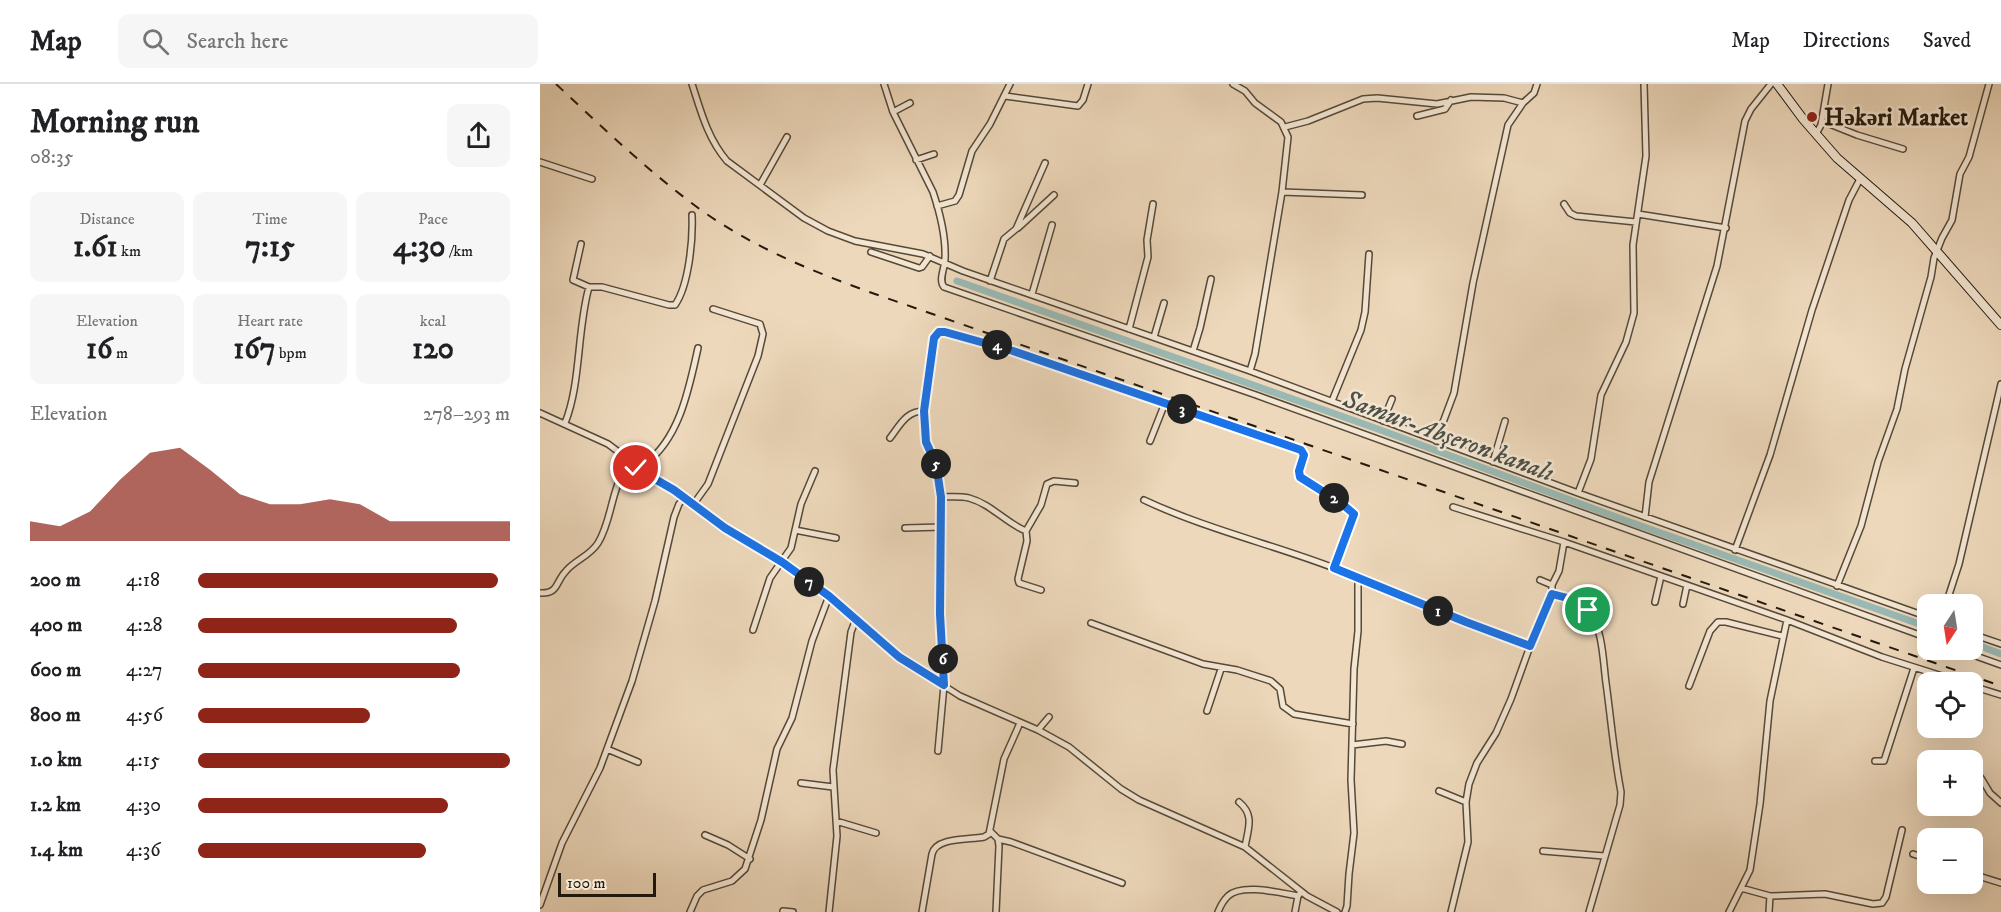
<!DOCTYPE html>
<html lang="en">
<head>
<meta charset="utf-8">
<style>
  body { margin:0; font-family:"IM FELL DW Pica",serif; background:#f6f6f6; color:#202124; height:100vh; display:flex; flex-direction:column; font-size:22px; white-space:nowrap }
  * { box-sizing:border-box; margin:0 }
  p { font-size:20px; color:#757577 }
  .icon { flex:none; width:33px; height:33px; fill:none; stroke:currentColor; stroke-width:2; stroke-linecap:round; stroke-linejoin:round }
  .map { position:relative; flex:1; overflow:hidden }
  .details { display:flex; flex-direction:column; background:#fff; width:540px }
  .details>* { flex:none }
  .needle { width:39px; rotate:192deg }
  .fabs { position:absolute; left:1377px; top:510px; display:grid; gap:12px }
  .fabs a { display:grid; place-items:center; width:66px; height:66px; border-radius:12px; background:#fff; box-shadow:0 6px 24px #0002; font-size:30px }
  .scale { position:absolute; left:18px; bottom:15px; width:98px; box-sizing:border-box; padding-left:6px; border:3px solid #23190d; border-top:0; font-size:16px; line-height:21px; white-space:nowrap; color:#23190d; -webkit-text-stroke:4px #f3e6d3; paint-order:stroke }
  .pin { position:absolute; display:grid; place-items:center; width:51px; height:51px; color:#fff; margin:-26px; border:3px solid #fff; border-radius:50%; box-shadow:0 2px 6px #0007 }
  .km { position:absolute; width:30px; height:30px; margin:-15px; border-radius:50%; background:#222; color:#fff; font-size:16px; line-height:30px; text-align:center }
  .round { display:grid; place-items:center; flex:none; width:63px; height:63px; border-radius:12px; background:#f6f6f6 }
  .summary { display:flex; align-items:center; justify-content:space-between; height:102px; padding:0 30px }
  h1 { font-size:33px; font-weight:800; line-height:45px }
  .figures { display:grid; grid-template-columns:repeat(3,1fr); gap:9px; height:102px; padding:6px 30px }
  .figures div { display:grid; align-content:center; border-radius:12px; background:#f6f6f6; text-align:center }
  .figures b { font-size:30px; font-weight:800 }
  .figures small { font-size:16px; font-weight:400 }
  .figures p { font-size:16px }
  .chart { height:168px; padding:12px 30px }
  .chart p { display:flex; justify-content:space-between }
  .chart svg { width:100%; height:108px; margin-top:6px; fill:#8f2418; opacity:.7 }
  ul { padding:0 30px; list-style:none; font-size:20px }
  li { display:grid; grid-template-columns:96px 72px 1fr; align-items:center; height:45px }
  li i { height:15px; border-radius:8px; background:#8f2418 }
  header { display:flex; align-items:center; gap:36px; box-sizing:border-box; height:84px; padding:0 30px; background:#fff; border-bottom:2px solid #e0e0e0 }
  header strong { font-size:28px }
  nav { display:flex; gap:33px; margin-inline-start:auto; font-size:21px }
  .search { width:420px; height:54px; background:#f6f6f6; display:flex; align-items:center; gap:15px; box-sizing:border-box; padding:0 21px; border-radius:12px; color:#757577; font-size:22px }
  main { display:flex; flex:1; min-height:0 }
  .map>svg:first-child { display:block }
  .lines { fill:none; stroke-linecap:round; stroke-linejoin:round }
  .canal { stroke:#9ab9b4; stroke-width:7 }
  .street-casing { stroke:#564938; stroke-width:8 }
  .secondary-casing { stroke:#23190d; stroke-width:10 }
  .street { stroke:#f3e6d3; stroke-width:5 }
  .secondary { stroke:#f3e6d3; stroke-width:8 }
  .rail { stroke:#23190d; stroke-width:2; stroke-dasharray:10 10; stroke-linecap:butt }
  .route-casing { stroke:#fff; stroke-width:12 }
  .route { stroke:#1a73e8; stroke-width:8 }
  .poi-dot { fill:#8f2418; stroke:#f3e6d3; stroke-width:2 }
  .labels { text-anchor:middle; stroke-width:5; stroke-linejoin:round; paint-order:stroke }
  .poi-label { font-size:24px; font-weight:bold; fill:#23190d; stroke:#f3e6d3; text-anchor:start }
  .water-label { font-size:26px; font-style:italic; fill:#4d5147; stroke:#f3e6d3 }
</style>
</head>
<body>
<header>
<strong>Map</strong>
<div class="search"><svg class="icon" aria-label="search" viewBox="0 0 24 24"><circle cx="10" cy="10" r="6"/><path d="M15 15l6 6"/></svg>Search here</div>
<nav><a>Map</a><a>Directions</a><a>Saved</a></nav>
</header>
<main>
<section class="details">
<div class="summary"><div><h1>Morning run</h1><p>08:35</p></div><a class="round"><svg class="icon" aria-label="share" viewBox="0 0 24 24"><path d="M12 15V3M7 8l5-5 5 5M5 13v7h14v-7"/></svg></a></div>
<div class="figures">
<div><p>Distance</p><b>1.61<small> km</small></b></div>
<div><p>Time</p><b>7:15</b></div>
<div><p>Pace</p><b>4:30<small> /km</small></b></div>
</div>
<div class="figures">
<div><p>Elevation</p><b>16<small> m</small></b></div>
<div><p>Heart rate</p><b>167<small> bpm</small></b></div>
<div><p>kcal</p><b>120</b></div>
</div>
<div class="chart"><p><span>Elevation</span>278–293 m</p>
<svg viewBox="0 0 160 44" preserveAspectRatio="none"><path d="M0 44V36L10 38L20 32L30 19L40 8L50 6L60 15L70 25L80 29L90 29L100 27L110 29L120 36L130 36L140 36L150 36L160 36V44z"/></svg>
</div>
<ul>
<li><b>200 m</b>4:18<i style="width:96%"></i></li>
<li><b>400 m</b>4:28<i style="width:83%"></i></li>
<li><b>600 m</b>4:27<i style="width:84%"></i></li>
<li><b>800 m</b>4:56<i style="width:55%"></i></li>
<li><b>1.0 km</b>4:15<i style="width:100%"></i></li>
<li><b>1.2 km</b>4:30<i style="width:80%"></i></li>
<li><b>1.4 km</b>4:36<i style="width:73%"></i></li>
</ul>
</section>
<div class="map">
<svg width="1461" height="828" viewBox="0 0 1461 828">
  <rect width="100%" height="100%" fill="#edd8bb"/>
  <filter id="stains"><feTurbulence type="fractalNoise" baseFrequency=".00333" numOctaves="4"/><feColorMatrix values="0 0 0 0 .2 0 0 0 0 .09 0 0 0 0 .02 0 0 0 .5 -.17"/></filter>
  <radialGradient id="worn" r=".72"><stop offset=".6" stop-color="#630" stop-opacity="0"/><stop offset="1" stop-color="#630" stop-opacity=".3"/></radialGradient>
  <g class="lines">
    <path class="canal" d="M417,197L835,344L1087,437L1388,543
      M1432,559L1461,570"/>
    <defs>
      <path id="street" d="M152,0C161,28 168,55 187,77L264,134L288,147L315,157L383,170L423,187L710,287L1038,409L1388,533
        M344,0L353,28L393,108C400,129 406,154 405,175C405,184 398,196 404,203L716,311L1388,554
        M693,0L705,7L715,19L741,38L748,53L742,108L715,270L710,287
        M465,12L538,22L543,16L548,0
        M353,28L370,19
        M877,32L905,25L911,16
        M1282,37L1317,51L1363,65
        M745,43L768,37L823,15L837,14L897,20L931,13L964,14L983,19
        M1276,50L1281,41L1288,0
        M376,76L394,70
        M0,78L52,95
        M220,101L247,53
        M742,108L822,111
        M1024,120L1030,129L1036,132L1096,138
        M397,122L415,117L419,111L432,67L450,40L470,0
        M1098,130L1186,144
        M478,144L514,111
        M41,160L33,196L49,203
        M331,168L379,184L382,183L390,172
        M450,197L464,155L476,145L505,79
        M492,210L512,141
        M589,245L608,173L607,156L613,120
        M614,253L624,219
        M653,267L660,244L671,195
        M792,317L821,246L825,228L829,170
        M0,329L68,360L84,372L99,386L134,406L173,437L242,478L289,512L359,573L420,612L498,646L529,663L581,705L599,716L705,763L767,812L797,828
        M843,337L852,315
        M25,339C41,300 37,245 49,203H62L129,221H135C149,201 153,155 152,131
        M350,354C360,341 366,327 384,327
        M610,357L625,319
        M896,357L914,309L933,199L968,41L983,19L994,9L997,0
        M953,378L965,337
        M1038,409L1051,375L1061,311L1086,258L1094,229L1093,161L1106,72L1104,0
        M401,413C411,413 420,412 429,414C451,420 466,439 486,447L501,421L507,400L514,397L535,399
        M604,416C666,445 731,460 794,484C860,508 924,538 990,562
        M153,421L168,400L218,272L223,250L220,240L173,225
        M913,423L1024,458
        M1105,433L1109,398L1177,182L1205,37L1211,25L1231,0
        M365,444L402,443
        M255,446L296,454
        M486,447L487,457L478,495L479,499L501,506
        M1195,466L1230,371L1272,226L1309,116L1320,95
        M1012,501L1019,487L1024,458L1247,536L1342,573L1421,598
        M1297,502L1321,442L1338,378L1357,325L1365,285L1391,193L1394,174L1402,154L1412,136L1420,90L1429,73L1449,0
        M0,509C19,510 15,498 26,487C35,476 50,472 58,459C71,438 71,410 83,388C90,384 98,384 105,380C140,354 149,304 158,264
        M1012,510C1026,514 1040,516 1049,528C1063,545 1063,577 1066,599C1071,635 1074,672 1081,708L1080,721L1049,828
        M1115,518L1121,492
        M1143,520L1147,501
        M1406,520L1419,480L1461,300
        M551,539L663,580L697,586L731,597L740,605L743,622L754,630L813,640
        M213,546L230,494L251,464L261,420L275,387
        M1432,550L1461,560
        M1419,566L1461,581
        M1149,602L1170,547L1178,538H1186L1242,552
        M1432,602L1461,611
        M667,627L681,585
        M498,646L509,633
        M812,661L846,657L862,660
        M67,665L98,678
        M398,667L404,601L400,530L401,413L396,380L386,358L384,327L389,282L394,254L399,248L442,257L473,267L761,366L764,371L759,387L760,393L801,419L814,430L794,484
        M1335,677H1344L1374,584
        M1441,694L1450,709L1461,719
        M261,699L293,703
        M899,707L926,718
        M699,718C715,731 708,745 705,763
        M296,737L336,749
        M450,747L458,755L459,762L456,828
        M165,751L188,761L210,775
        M458,755L471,758L582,799
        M1003,767L1064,772
        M1373,770L1388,775
        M1432,790L1461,799
        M1201,804L1230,812L1285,810L1333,820L1342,819L1346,813L1362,746
        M0,821L22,759L60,684L92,597L115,517L134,433L139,420L144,414
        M243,827L253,828
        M150,828L157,812L163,806L192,797L205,785L221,736L237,665L252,634L272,557L289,512
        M289,828L297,752L293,686L311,548L316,535
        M382,828L392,770C396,753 429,756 444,753L449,750L464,675L480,639
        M678,828C680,823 684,816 688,812C702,799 740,809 758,812L761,808
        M755,828L758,812
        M805,828L807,822L809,790L814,749L811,696L814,585L818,547V493
        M911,828L928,758L926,718L929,700L937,679L956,649L971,615L993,554L1012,514V501L1000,496
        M1189,828L1210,786L1220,720L1230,617L1247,536
        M1229,828L1230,812"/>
      <path id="secondary" d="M1237,0L1263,35L1297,74L1372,139L1461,241"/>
    </defs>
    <use href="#street" class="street-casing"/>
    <use href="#secondary" class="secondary-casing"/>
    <use href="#street" class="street"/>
    <use href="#secondary" class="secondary"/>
    <path class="rail" d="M16,0C63,44 109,88 161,126C214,164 274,188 335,210L1461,602"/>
  </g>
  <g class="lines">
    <defs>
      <path id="route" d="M96,384L134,406L185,444L242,478L289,512L359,573L404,601L400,530L401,413L396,380L386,358L384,327L394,254L399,248H405L473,267L761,366L764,371L759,387L760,393L801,419L814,430L794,484L926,538L990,562L1012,510L1035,516L1048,526"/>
    </defs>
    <use href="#route" class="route-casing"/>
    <use href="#route" class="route"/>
  </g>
  <circle class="poi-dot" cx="1272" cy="33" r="6"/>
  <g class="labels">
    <g class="poi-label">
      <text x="1284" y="41">Həkəri Market</text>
    </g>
    <g class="water-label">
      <text transform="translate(909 351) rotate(20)" y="9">Samur-Abşeron kanalı</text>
    </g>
  </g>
  <rect width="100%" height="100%" filter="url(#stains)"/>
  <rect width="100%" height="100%" fill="url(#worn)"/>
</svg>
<div class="fabs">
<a><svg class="needle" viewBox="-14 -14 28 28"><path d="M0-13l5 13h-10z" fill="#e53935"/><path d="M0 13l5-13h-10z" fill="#757577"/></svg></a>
<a><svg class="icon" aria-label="locate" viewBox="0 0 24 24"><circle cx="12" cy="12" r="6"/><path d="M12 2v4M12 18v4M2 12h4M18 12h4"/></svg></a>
<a>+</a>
<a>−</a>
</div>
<div class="scale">100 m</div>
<div class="pin" style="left:1048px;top:526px;background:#1e9e55"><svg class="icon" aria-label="arrive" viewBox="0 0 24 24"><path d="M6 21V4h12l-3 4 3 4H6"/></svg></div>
<div class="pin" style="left:96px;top:384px;background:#d93025"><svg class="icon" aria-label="check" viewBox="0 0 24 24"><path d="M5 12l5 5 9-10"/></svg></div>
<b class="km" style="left:898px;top:527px">1</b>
<b class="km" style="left:794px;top:414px">2</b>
<b class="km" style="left:642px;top:325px">3</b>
<b class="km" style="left:457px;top:261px">4</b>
<b class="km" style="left:396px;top:380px">5</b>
<b class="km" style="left:403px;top:575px">6</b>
<b class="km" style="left:269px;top:498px">7</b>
</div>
</main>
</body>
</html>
